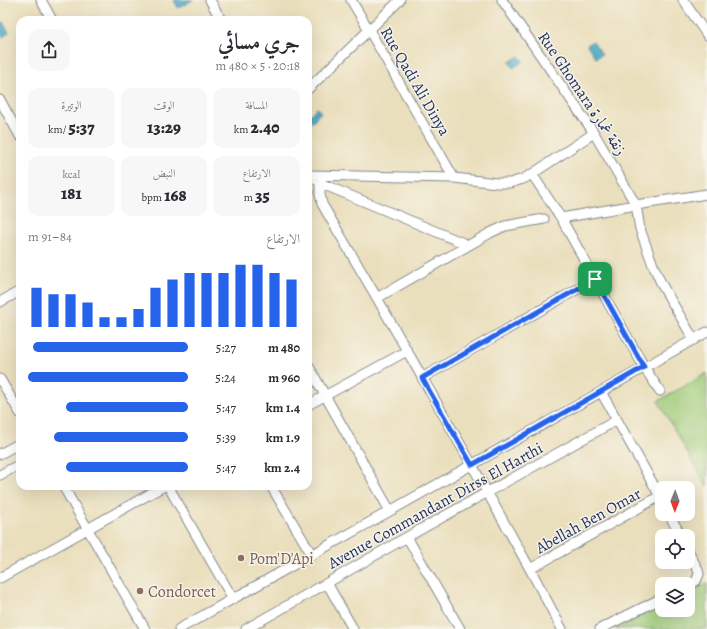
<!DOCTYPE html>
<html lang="ar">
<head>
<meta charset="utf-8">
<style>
  body { margin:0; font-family:Alegreya,Amiri,serif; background:#f7f7f7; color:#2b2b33; direction:rtl; height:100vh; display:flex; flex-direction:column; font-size:15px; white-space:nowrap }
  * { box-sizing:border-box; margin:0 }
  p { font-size:13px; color:#7c7c81 }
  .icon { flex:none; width:22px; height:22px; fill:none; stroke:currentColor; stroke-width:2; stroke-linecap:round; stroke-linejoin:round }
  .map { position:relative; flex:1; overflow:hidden; direction:ltr }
  .side { position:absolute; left:16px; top:16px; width:296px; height:474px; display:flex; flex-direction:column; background:#fff; border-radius:12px; box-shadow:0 4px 16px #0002; direction:rtl }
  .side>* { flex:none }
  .needle { width:26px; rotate:181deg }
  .controls { position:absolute; left:655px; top:481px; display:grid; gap:8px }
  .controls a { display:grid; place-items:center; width:40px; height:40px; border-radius:8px; background:#fff; box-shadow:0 4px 16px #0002; font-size:20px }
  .pin { position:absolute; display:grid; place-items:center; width:34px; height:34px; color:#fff; margin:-17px; border-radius:8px; box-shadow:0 2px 6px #0006 }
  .round { display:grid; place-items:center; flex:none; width:42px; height:42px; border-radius:12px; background:#f7f7f7 }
  .headline { display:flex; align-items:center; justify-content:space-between; height:68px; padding:0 12px }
  h1 { font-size:22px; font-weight:800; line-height:30px }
  .figures { display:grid; grid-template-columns:repeat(3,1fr); gap:6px; height:68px; padding:4px 12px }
  .figures div { display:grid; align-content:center; border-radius:10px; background:#f7f7f7; text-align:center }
  .figures b { font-size:17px; font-weight:800 }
  .figures small { font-size:11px; font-weight:400 }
  .figures p { font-size:11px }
  .chart { height:112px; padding:8px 12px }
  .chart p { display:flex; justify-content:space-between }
  .chart svg { width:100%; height:72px; margin-top:4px; stroke:#2563eb; stroke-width:6 }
  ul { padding:0 12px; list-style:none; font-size:13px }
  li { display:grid; grid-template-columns:64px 48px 1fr; align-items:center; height:30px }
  li i { height:10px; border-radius:5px; background:#2563eb }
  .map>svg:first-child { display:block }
  .green { fill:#a0cc7a; stroke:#5e7e6c }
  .water { fill:#42a9c2; stroke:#2e6c90 }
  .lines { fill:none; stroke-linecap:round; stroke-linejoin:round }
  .street-casing { stroke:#82878d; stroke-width:11 }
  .street { stroke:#fff; stroke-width:9 }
  .route-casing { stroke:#fff; stroke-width:8 }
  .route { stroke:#2563eb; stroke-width:5 }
  .education-dot { fill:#8d6e63; stroke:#f7f3e8; stroke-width:1.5 }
  .labels { text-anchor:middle; stroke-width:3; stroke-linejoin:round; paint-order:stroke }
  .street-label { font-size:16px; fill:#1b2f5e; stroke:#f7f3e8 }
  .education-label { font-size:16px; fill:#785e54; stroke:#f7f3e8; text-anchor:start }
</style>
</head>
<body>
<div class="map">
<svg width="707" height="629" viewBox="0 0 707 629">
  <rect width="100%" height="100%" fill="#f7f3e8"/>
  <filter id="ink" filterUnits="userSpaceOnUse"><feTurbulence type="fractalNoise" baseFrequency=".025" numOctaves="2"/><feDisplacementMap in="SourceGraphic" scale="8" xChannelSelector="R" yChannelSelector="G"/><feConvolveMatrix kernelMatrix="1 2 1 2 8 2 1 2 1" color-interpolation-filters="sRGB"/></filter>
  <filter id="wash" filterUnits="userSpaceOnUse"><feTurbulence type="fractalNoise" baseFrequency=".012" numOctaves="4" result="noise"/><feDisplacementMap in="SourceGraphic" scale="16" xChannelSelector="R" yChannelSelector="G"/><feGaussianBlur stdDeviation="0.9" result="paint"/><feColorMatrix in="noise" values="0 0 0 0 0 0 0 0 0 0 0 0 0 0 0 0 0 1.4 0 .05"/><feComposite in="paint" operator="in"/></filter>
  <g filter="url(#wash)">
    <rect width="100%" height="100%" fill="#eadfbc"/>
    <path class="green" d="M707,373V487L658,401Z
      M707,583V629H615L662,605V610H688V592Z"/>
    <path class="water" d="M174,0H193L178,8Z
      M3,22L9,33L3,37L0,32V23Z
      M593,41L602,54L596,58L587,45Z
      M519,56L523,61L513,68L509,62Z
      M317,108L321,112L311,123L309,120V114H312L313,111Z"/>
  </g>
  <g filter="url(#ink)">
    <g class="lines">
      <defs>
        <path id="street" d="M41,0L52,20
          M210,0L221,20
          M351,0L369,30L454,178
          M502,0L594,133L636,205L640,229L653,265L662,285L694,340
          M683,0L707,35
          M308,89L400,0
          M0,100L20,136
          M532,174L561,218L644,367L660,391
          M308,175L454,178L497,183H510L523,179L532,174L594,133
          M316,179L320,183L468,245
          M320,183V194L322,204L377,298L472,465L530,569L562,629
          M561,218L636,205L707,194
          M377,298L490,233L505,226L544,219
          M0,302L20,291
          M308,365L390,511
          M422,378L595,279
          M0,379L20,413
          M601,392L617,420L662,500
          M308,405L407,351
          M0,454L20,443
          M0,475L20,464
          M63,486L145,629
          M168,486L233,599
          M271,486L312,555
          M669,514L681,536
          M407,537L460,629
          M688,550L698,570L699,574L696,581L688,586
          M530,569L660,496
          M0,578L164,486
          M327,583L353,629
          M179,629L390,511L707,332
          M246,629L327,583L407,537L617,420
          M600,629L662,598"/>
      </defs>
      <use href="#street" class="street-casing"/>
      <use href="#street" class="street"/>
    </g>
  </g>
  <g class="lines" filter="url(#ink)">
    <defs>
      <path id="route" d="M595,279L644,367L472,465L422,378Z"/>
    </defs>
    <use href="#route" class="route-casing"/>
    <use href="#route" class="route"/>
  </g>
  <g class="education-dot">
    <circle cx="241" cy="558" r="4"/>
    <circle cx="140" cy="591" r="4"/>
  </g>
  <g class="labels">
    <g class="street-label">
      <text transform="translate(416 81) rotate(60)" y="6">Rue Qadi Ali Dinya</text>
      <text transform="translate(583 93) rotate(56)" y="6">Rue Ghomara زنقة غمارة</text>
      <text transform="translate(435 505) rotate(-29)" y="6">Avenue Commandant Dirss El Harthi</text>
      <text transform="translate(588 520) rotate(-29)" y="6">Abellah Ben Omar</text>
    </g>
    <g class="education-label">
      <text x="249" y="564">Pom'D'Api</text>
      <text x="148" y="597">Condorcet</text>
    </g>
  </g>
</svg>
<div class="controls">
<a><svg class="needle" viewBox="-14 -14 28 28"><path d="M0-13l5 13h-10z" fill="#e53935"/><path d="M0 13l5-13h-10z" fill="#7c7c81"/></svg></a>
<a><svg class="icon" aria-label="locate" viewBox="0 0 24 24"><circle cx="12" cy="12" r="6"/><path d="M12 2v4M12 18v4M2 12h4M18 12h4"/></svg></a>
<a><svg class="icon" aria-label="layers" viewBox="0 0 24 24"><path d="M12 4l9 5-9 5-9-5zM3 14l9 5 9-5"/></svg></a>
</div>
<div class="pin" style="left:595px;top:279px;background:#1e9e55"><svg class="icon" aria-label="arrive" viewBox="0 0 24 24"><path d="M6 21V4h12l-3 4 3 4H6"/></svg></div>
<section class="side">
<div class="headline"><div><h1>جري مسائي</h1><p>20:18 · 5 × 480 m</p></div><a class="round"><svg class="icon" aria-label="share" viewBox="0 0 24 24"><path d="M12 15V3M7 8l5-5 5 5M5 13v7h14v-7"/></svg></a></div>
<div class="figures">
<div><p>المسافة</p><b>2.40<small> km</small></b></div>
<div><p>الوقت</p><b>13:29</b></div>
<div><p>الوتيرة</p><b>5:37<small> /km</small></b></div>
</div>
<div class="figures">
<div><p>الارتفاع</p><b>35<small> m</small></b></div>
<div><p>النبض</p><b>168<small> bpm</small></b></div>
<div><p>kcal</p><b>181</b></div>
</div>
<div class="chart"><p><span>الارتفاع</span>84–91 m</p>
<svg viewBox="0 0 160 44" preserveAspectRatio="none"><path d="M5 44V20M15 44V24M25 44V24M35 44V29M45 44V38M55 44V38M65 44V33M75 44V20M85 44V15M95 44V11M105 44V11M115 44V11M125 44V6M135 44V6M145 44V11M155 44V15"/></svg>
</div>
<ul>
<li><b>480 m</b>5:27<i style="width:97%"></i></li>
<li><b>960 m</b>5:24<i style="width:100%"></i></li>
<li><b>1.4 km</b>5:47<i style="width:76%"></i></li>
<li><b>1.9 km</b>5:39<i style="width:84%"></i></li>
<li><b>2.4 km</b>5:47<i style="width:76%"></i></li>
</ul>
</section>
</div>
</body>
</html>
